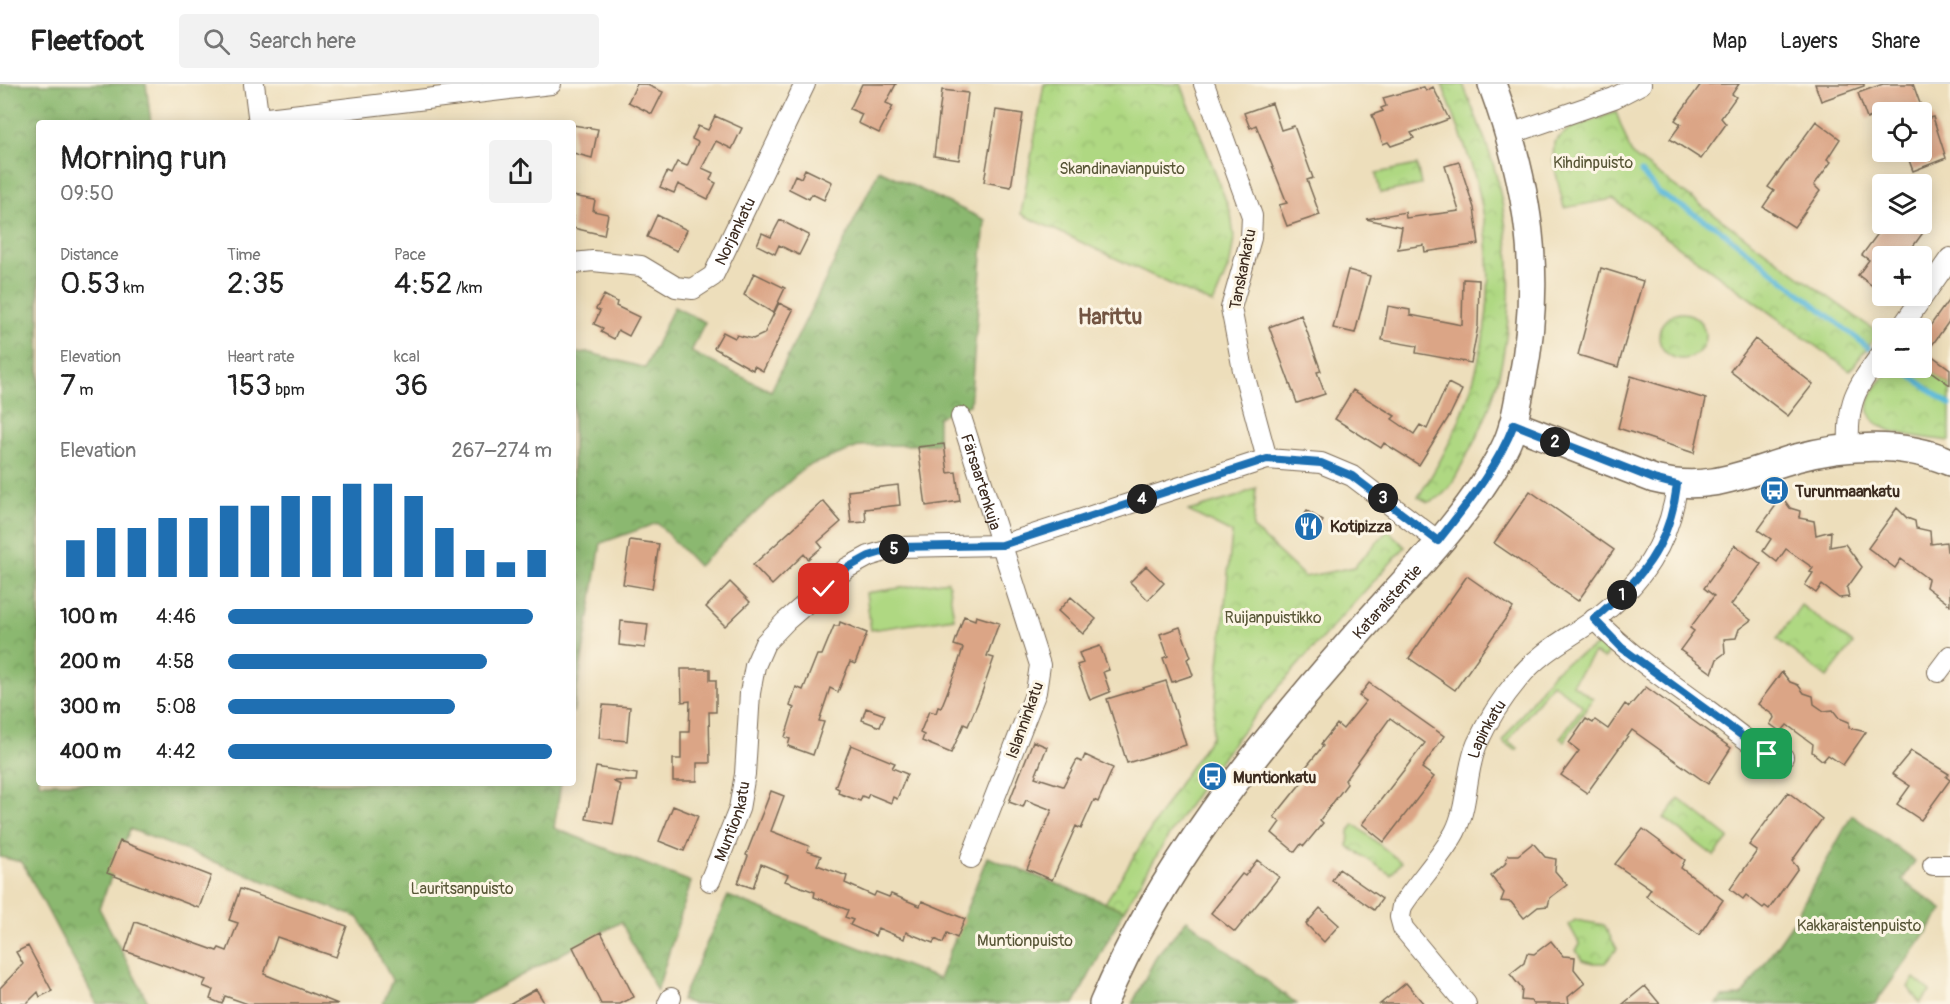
<!DOCTYPE html>
<html lang="en">
<head>
<meta charset="utf-8">
<style>
  body { margin:0; font-family:Pangolin,sans-serif; background:#f2f2f2; color:#222; height:100vh; display:flex; flex-direction:column; font-size:22px; white-space:nowrap }
  * { box-sizing:border-box; margin:0 }
  p { font-size:20px; color:#767676 }
  .icon { flex:none; width:33px; height:33px; fill:none; stroke:currentColor; stroke-width:2; stroke-linecap:round; stroke-linejoin:round }
  .map { position:relative; flex:1; overflow:hidden }
  .panel { position:absolute; left:36px; top:36px; width:540px; height:666px; display:flex; flex-direction:column; background:#fff; border-radius:6px; box-shadow:0 3px 15px #0003 }
  .panel>* { flex:none }
  .fabs { position:absolute; left:1872px; top:18px; display:grid; gap:12px }
  .fabs a { display:grid; place-items:center; width:60px; height:60px; border-radius:6px; background:#fff; box-shadow:0 3px 15px #0003; font-size:30px }
  .pin { position:absolute; display:grid; place-items:center; width:51px; height:51px; color:#fff; margin:-26px; border-radius:12px; box-shadow:0 3px 9px #0006 }
  .km { position:absolute; width:30px; height:30px; margin:-15px; border-radius:50%; background:#222; color:#fff; font-size:16px; line-height:30px; text-align:center }
  .round { display:grid; place-items:center; flex:none; width:63px; height:63px; border-radius:6px; background:#f2f2f2 }
  .summary { display:flex; align-items:center; justify-content:space-between; height:102px; padding:0 24px }
  h1 { font-size:33px; font-weight:600; line-height:45px }
  .metrics { display:grid; grid-template-columns:repeat(3,1fr); gap:9px; height:102px; padding:6px 24px }
  .metrics div { display:grid; align-content:center }
  .metrics b { font-size:30px; font-weight:600 }
  .metrics small { font-size:16px; font-weight:400 }
  .metrics p { font-size:16px }
  .chart { height:168px; padding:12px 24px }
  .chart p { display:flex; justify-content:space-between }
  .chart svg { width:100%; height:108px; margin-top:6px; stroke:#1f6fb2; stroke-width:6 }
  ul { padding:0 24px; list-style:none; font-size:20px }
  li { display:grid; grid-template-columns:96px 72px 1fr; align-items:center; height:45px }
  li i { height:15px; border-radius:8px; background:#1f6fb2 }
  header { display:flex; align-items:center; gap:36px; box-sizing:border-box; height:84px; padding:0 30px; background:#fff; border-bottom:2px solid #e0e0e0 }
  header strong { font-size:28px }
  nav { display:flex; gap:33px; margin-inline-start:auto; font-size:21px }
  .search { width:420px; height:54px; background:#f2f2f2; display:flex; align-items:center; gap:15px; box-sizing:border-box; padding:0 21px; border-radius:6px; color:#767676; font-size:22px }
  .map>svg:first-child { display:block }
  .grass { fill:#afd882; stroke:#758150; stroke-width:1.5 }
  .forest { fill:url(#forest-crowns); stroke:#637147; stroke-width:1.5 }
  .park { fill:url(#park-crowns); stroke:#758150; stroke-width:1.5 }
  .lines { fill:none; stroke-linecap:round; stroke-linejoin:round }
  .stream { stroke:#5cb9da; stroke-width:5 }
  .building { fill:#dba586 }
  .street-casing { stroke:#796955; stroke-width:22 }
  .secondary-casing { stroke:#796955; stroke-width:30 }
  .street { stroke:#fff; stroke-width:20 }
  .secondary { stroke:#fff; stroke-width:27 }
  .route-casing { stroke:#fff; stroke-width:12 }
  .route { stroke:#1f6fb2; stroke-width:8 }
  .labels { text-anchor:middle; stroke-width:6; stroke-linejoin:round; paint-order:stroke }
  .park-label { font-size:16px; fill:#585637; stroke:#fcf5e5 }
  .street-label { font-size:16px; fill:#3b2a1e; stroke:#fcf5e5 }
  .poi-label { font-size:16px; font-weight:bold; fill:#3b2a1e; stroke:#fcf5e5; text-anchor:start }
  .district-label { font-size:22px; font-weight:bold; fill:#735542; stroke:#fcf5e5 }
</style>
</head>
<body>
<header>
<strong>Fleetfoot</strong>
<div class="search"><svg class="icon" aria-label="search" viewBox="0 0 24 24"><circle cx="10" cy="10" r="6"/><path d="M15 15l6 6"/></svg>Search here</div>
<nav><a>Map</a><a>Layers</a><a>Share</a></nav>
</header>
<div class="map">
<svg width="1950" height="920" viewBox="0 0 1950 920">
  <defs>
    <pattern id="forest-crowns" width="20" height="18" patternUnits="userSpaceOnUse" patternTransform="scale(1.5)"><rect width="20" height="18" fill="#8bb870"/><path d="M2 6a3 3 0 1 1 6 0M12 15a3 3 0 1 1 6 0" fill="none" stroke="#73965b"/></pattern>
    <pattern id="park-crowns" width="20" height="18" patternUnits="userSpaceOnUse" patternTransform="scale(1.5)"><rect width="20" height="18" fill="#afd882"/><path d="M2 6a3 3 0 1 1 6 0M12 15a3 3 0 1 1 6 0" fill="none" stroke="#97ba70"/></pattern>
  </defs>
  <rect width="100%" height="100%" fill="#fcf5e5"/>
  <filter id="ink" filterUnits="userSpaceOnUse"><feTurbulence type="fractalNoise" baseFrequency=".0167" numOctaves="2"/><feDisplacementMap in="SourceGraphic" scale="12" xChannelSelector="R" yChannelSelector="G"/><feConvolveMatrix kernelMatrix="1 2 1 2 8 2 1 2 1" color-interpolation-filters="sRGB"/></filter>
  <filter id="wash" filterUnits="userSpaceOnUse"><feTurbulence type="fractalNoise" baseFrequency=".008" numOctaves="4" result="noise"/><feDisplacementMap in="SourceGraphic" scale="24" xChannelSelector="R" yChannelSelector="G"/><feGaussianBlur stdDeviation="1.35" result="paint"/><feColorMatrix in="noise" values="0 0 0 0 0 0 0 0 0 0 0 0 0 0 0 0 0 1.4 0 .05"/><feComposite in="paint" operator="in"/></filter>
  <g filter="url(#wash)">
    <rect width="100%" height="100%" fill="#eddebb"/>
    <path class="grass" d="M948,497L954,534L871,546L866,509Z
      M1603,558L1610,565L1604,575L1594,569L1572,600L1593,615L1564,657L1560,654L1583,622L1552,599L1508,657L1518,664L1516,666L1504,659L1503,656L1551,591L1565,579Z"/>
    <path class="forest" d="M0,0H146L151,39H39V699H561L554,744L691,798L657,907L621,838L468,920H383L392,896L359,834L130,745L99,824L149,920H97L22,778L0,773Z
      M879,86L985,136L970,321L938,333V360L861,362L805,383L698,482L657,439L601,459L573,629V270L587,268L645,284L674,223L705,238L691,268L771,307Z
      M1852,731L1915,777L1902,796L1943,826L1875,920H1717L1722,913L1742,912L1790,843Z
      M987,773L1124,826L1074,920H693L681,916L728,812L939,895Z
      M1187,836L1297,920H1132L1157,871Z"/>
    <path class="park" d="M1044,0H1181L1231,130L1234,154L1230,179L1213,220L1021,130Z
      M1442,0H1463C1475,32 1491,66 1498,99C1518,188 1514,291 1467,371C1457,389 1449,414 1428,418L1418,413C1479,322 1504,216 1479,108C1470,71 1455,36 1442,0Z
      M1616,28L1632,71L1878,249L1850,287L1613,115L1564,124L1553,76L1554,58L1569,45Z
      M1417,81L1421,101L1380,109L1376,89Z
      M1659 252a23 23 0 1 1 46 0a23 23 0 1 1-46 0Z
      M1922,281L1950,301V357C1928,353 1857,352 1870,315C1873,304 1885,293 1891,284H1922Z
      M1256,404L1253,444L1305,493L1354,483L1388,446L1405,463C1347,527 1287,590 1234,658C1192,711 1158,769 1124,826L1105,819L1178,701L1212,652L1232,449L1188,427L1236,413Z
      M1801,521L1853,560L1827,594L1777,555Z
      M1679,715L1729,754L1714,772L1664,734Z
      M1354,740L1401,778L1391,791L1348,762L1349,747Z
      M1575,836L1604,841L1617,865L1605,879H1593L1582,876L1576,866L1580,861L1569,841Z
      M1914,894L1930,907L1920,919L1908,903Z"/>
    <g class="lines">
      <path class="stream" d="M1641,88L1659,109L1718,144L1869,264
        M1900,284L1950,321"/>
    </g>
    <g id="blocks">
      <path class="building" d="M637,0H645L663,8L652,30L628,18Z
        M862,0H896L886,19L893,22L879,49L858,39L862,30L850,25Z
        M1701,0H1739L1732,10L1736,13L1721,34L1726,40L1701,75L1670,55L1681,40L1675,36Z
        M1815,0H1864V2L1821,17Z
        M1883,0H1913L1923,28H1882L1867,35L1858,9Z
        M1424,3L1426,7L1433,3L1449,35L1411,49L1414,54L1391,62L1388,58L1383,60L1372,31L1383,27L1381,24L1386,22L1383,14Z
        M942,6L968,9L959,76L934,72Z
        M1272,19L1281,46L1294,42L1313,94L1307,96L1320,131L1287,142L1279,121L1287,119L1256,41L1250,44L1244,29Z
        M996,26L1023,30L1011,103L984,98Z
        M715,32L742,44L732,65L716,57L702,84L713,89L710,96L716,99L708,115L678,100L674,109L660,103L667,88L671,90L677,78L687,82L698,58L692,55L698,42L708,46Z
        M1933,33L1946,74L1913,87L1906,68H1922V36Z
        M1816,37L1840,55L1827,75L1831,78L1814,101L1820,107L1794,143L1763,123L1774,107L1768,103Z
        M573,41L598,45L592,74L573,69Z
        M1459,78L1474,124L1479,160L1425,168L1424,161L1398,165L1402,143L1366,135L1405,128L1406,134L1459,127L1445,82Z
        M805,85L832,98L824,116L812,110L809,115L789,105L795,91L801,94Z
        M573,112L595,116L593,127L608,130L604,151L573,144Z
        M657,131L687,146L677,167L647,153Z
        M780,136L809,151L799,171L779,161L775,170L757,161L762,149L771,153Z
        M1885,140H1917L1925,146L1906,172H1882V209L1858,191L1869,176L1862,171Z
        M1601,184L1643,197L1618,283L1578,271Z
        M1348,186L1370,192L1355,249L1333,244Z
        M754,189L785,204L773,229L744,211Z
        M1463,195L1479,196L1478,242L1471,279L1416,269L1417,262L1382,256L1388,222L1410,226V231L1462,241Z
        M604,211L617,218L616,222L639,233L629,252L618,246L614,255L601,248L603,244L594,240L600,227L596,225Z
        M1950,214V236L1927,268L1950,285V301L1922,281V253Z
        M779,219L793,226L763,287L754,282L753,286L714,264L723,248L735,254L737,251L753,255L764,250Z
        M1301,231L1321,287L1317,288L1325,310L1297,319L1269,243Z
        M1755,255L1813,300L1788,332L1730,287Z
        M1631,292L1706,315L1694,369L1618,344Z
        M1448,299L1462,306L1450,331L1419,381L1384,359L1381,364L1335,335L1353,306L1395,332L1392,335L1414,350L1420,341L1427,345Z
        M944,360L948,389L956,388L960,417L926,422L918,363Z
        M898,401L900,421L865,425L866,438L851,439L848,407Z
        M1530,407L1614,466L1578,517L1494,459Z
        M1782,413L1790,424L1800,427L1799,434L1814,437L1816,451L1831,447L1830,463L1845,460L1862,483L1847,504L1849,513L1839,514L1822,501L1816,509L1805,501L1813,489L1810,488L1813,484L1786,465L1777,478L1763,467L1771,455L1758,446Z
        M823,417L841,438L818,458L822,463L808,475L804,470L772,501L753,481Z
        M1897,424L1907,434L1915,437L1916,444L1930,447L1931,460L1946,458L1947,467L1950,469V521L1926,503L1928,495L1901,475L1895,484L1868,464Z
        M1307,427L1323,437L1310,455L1295,446Z
        M630,456L659,460L652,505L623,500Z
        M1735,461L1761,480L1731,521L1751,536L1739,545L1736,554L1724,555L1725,569L1717,575L1712,589L1680,566L1694,547L1690,544L1714,512L1704,504Z
        M1146,482L1164,499L1148,516L1130,498Z
        M1467,492L1513,524L1455,606L1409,574Z
        M730,498L750,518L725,542L706,523Z
        M1071,513L1096,535L1083,550L1058,527Z
        M964,532L975,536L976,532L999,539L987,572L994,574L981,611L968,642L964,640L951,669L922,657L924,651L920,649L929,627L936,629L938,623L941,624L956,586L963,564L954,561Z
        M621,537L648,540L645,564L619,561Z
        M840,538L867,549L855,580L850,578L838,608L830,604L819,637L824,638L813,671L788,662L790,655L785,653L794,624L790,622L796,603L803,606L817,571H822L834,542H839Z
        M1180,543L1191,573L1187,575L1193,591L1172,598L1163,574L1168,572L1160,550Z
        M1100,562L1109,586L1103,588L1110,608L1090,616L1077,581L1083,579L1079,569Z
        M681,585H710V596H716V628H709L710,679H697V697H673V675H681V648H689L690,617L682,618Z
        M1782,588L1790,598L1798,601L1804,609L1813,612L1814,620L1824,627L1833,626L1839,634L1849,638V644L1866,648L1843,681L1828,671L1823,677L1812,668L1813,660L1787,641L1781,648L1770,640L1774,634L1773,631L1758,620Z
        M1166,597L1186,661L1127,679L1107,615Z
        M1369,599L1444,652L1422,684L1434,693L1384,758L1362,740L1425,659L1390,634L1345,696L1347,700L1320,736L1323,739L1304,762L1301,760L1295,768L1272,749L1280,738L1274,733L1302,698L1297,694L1323,662L1321,660L1337,640L1343,645L1366,617L1359,612Z
        M1646,603L1731,664L1708,700L1632,646L1587,709L1561,691L1579,667L1569,659L1586,635L1593,639L1595,636L1608,645L1625,620L1629,623Z
        M603,621L630,623L627,657L599,654Z
        M866,624L885,631L880,643L862,636Z
        M1033,657L1047,663L1035,693L1063,702L1077,676L1082,678L1085,671L1113,684L1098,718L1094,716L1081,745L1076,742L1052,796L1027,785L1052,726L1026,716L1023,723L1009,718Z
        M851,661L895,679L892,684L907,690L897,715L893,713L891,719L869,710L867,714L862,712L860,717L838,709L839,705L835,703Z
        M1911,667L1949,690L1946,693L1950,696L1921,736L1897,720L1910,702L1892,690Z
        M596,683L637,690L636,697H612L621,701L613,740L586,735Z
        M771,707L784,712L771,747L809,762L807,767L821,772L817,781L847,792L845,799L874,812L876,808L889,813L891,810L920,822L922,817L965,835L957,854L947,849L943,859L935,855L933,859L906,848L904,855L878,844L875,852L850,841L853,836L845,833L848,826L814,813L815,808L785,797L788,791L761,780L753,804L738,799L748,772L746,771Z
        M1788,708L1822,735L1792,777L1798,784L1769,825L1765,822L1763,824L1746,811L1743,815L1730,805L1757,767L1749,761Z
        M673,722L698,732L684,767L659,757Z
        M1643,745L1685,776L1681,784L1723,816L1699,851L1646,812L1651,805L1615,780Z
        M120,757L211,792L199,824L107,789Z
        M1533,759L1545,773L1556,775L1555,787L1567,801L1550,814L1548,822L1538,823L1524,834L1511,818L1501,817L1504,809L1491,792L1505,780L1508,771H1518Z
        M1257,776L1279,793L1235,848L1211,829L1242,790L1245,792Z
        M1339,785L1382,815L1374,826L1332,796Z
        M240,805L347,842L336,873L277,853L264,890L338,920H248L225,912L222,920L210,915L213,906L203,902L206,896L125,867L135,838L217,867L219,864L227,867L238,839L229,836Z
        M1320,824L1339,841L1324,858L1306,840Z
        M601,848L634,913L620,920H601L573,863Z
        M1551,857L1563,872L1575,873L1574,885L1585,899L1568,913L1569,920H1534L1531,917L1521,916L1522,905L1510,890L1524,879L1527,869L1534,870Z
        M28,862L52,907L40,913L38,908L26,920H0V904L23,880L16,868Z
        M1406,899L1424,920H1380Z
        M1645,902L1660,920H1623Z
        M536,905L545,920H509Z"/>
    </g>
  </g>
  <g filter="url(#ink)">
    <use href="#blocks" fill-opacity="0" stroke="#796955" stroke-width="1.5"/>
    <g class="lines">
      <defs>
        <g id="street">
          <path d="M254,0L259,39"/>
          <path d="M1204,0L1252,132L1251,154L1231,224L1243,286L1267,375"/>
          <path d="M259,35L551,0"/>
          <path d="M1510,50L1614,14L1641,0"/>
          <path id="s1" d="M573,179L593,177L641,182L676,203L693,205L713,192L805,0"/>
          <path d="M1901,244L1950,174"/>
          <path id="s2" d="M961,333L1040,581L1036,608L971,774"/>
          <path d="M1849,364C1847,316 1855,306 1882,269"/>
          <path d="M1594,535C1629,571 1669,598 1709,627C1732,644 1755,667 1783,673"/>
          <path d="M1938,588L1950,572"/>
          <path d="M1933,781H1950"/>
          <path id="s3" d="M710,797L739,725L745,690L750,609L755,582L765,559L786,537L847,484L869,472L899,463L1002,461L1267,375L1321,379L1352,392L1438,457"/>
          <path d="M668,920L671,914"/>
          <path id="s4" d="M1466,920L1403,844L1400,833L1402,822C1418,797 1441,774 1455,748C1469,720 1465,688 1477,660C1487,638 1503,613 1519,594C1540,568 1567,555 1594,536C1641,501 1670,459 1677,401"/>
        </g>
        <g id="secondary">
          <path d="M1513,340L1654,395C1709,409 1745,389 1796,374C1845,361 1902,357 1950,378"/>
          <path id="s5" d="M1103,920C1160,785 1256,665 1352,556C1404,496 1468,436 1504,365C1515,344 1517,320 1522,298C1543,191 1529,101 1492,0"/>
        </g>
      </defs>
      <use href="#street" class="street-casing"/>
      <use href="#secondary" class="secondary-casing"/>
      <use href="#street" class="street"/>
      <use href="#secondary" class="secondary"/>
    </g>
  </g>
  <g class="lines" filter="url(#ink)">
    <defs>
      <path id="route" d="M824,505L847,484L869,472L899,463L1002,461L1267,375L1321,379L1352,392L1438,457C1467,420 1497,384 1514,340L1654,395L1677,401C1669,466 1641,494 1594,535L1622,564L1767,670"/>
    </defs>
    <use href="#route" class="route-casing"/>
    <use href="#route" class="route"/>
  </g>
  <defs>
    <symbol id="bus-disc" viewBox="-11 -11 22 22"><circle r="9.5" fill="#1f6fb2" stroke="#fcf5e5"/><path d="M-5-6H5V4H4V6H2V4H-2V6H-4V4H-5ZM-3.5-4V0h7V-4ZM-3.5 1.2v1.5H-2V1.2ZM2 1.2v1.5H3.5V1.2Z" fill="#fff"/></symbol>
    <symbol id="restaurant-disc" viewBox="-11 -11 22 22"><circle r="9.5" fill="#1f6fb2" stroke="#fcf5e5"/><path d="M-5-6h1v4h1v-4h1v4h1v-4h1v5L-1.5 .5V6h-2V.5L-5-1ZM5-6V6H3V1.5H1.5Q1.5-4 5-6Z" fill="#fff"/></symbol>
  </defs>
  <g fill-rule="evenodd">
    <use href="#bus-disc" x="1758" y="390" width="33" height="33"/>
    <use href="#restaurant-disc" x="1292" y="426" width="33" height="33"/>
    <use href="#bus-disc" x="1196" y="676" width="33" height="33"/>
  </g>
  <g class="labels">
    <g class="park-label">
      <text x="1593" y="84">Kihdinpuisto</text>
      <text x="1122" y="90">Skandinavianpuisto</text>
      <text x="1273" y="539">Ruijanpuistikko</text>
      <text x="462" y="810">Lauritsanpuisto</text>
      <text x="1859" y="847">Kakkaraistenpuisto</text>
      <text x="1025" y="862">Muntionpuisto</text>
    </g>
    <g class="street-label">
      <text dy="6" stroke="none"><textPath href="#s1" startOffset="200">Norjankatu</textPath></text>
      <text transform="translate(1242 185) rotate(-79)" y="6">Tanskankatu</text>
      <text dy="6" stroke="none"><textPath href="#s2" startOffset="68">Färsaartenkuja</textPath></text>
      <text dy="6" stroke="none"><textPath href="#s5" startOffset="495">Kataraistentie</textPath></text>
      <text transform="translate(1024 636) rotate(-70)" y="6">Islanninkatu</text>
      <text dy="6" stroke="none"><textPath href="#s4" startOffset="321">Lapinkatu</textPath></text>
      <text dy="6" stroke="none"><textPath href="#s3" startOffset="64">Muntionkatu</textPath></text>
    </g>
    <g class="poi-label">
      <text x="1795" y="413">Turunmaankatu</text>
      <text x="1330" y="448">Kotipizza</text>
      <text x="1233" y="699">Muntionkatu</text>
    </g>
    <g class="district-label">
      <text x="1110" y="240">Harittu</text>
    </g>
  </g>
</svg>
<div class="fabs">
<a><svg class="icon" aria-label="locate" viewBox="0 0 24 24"><circle cx="12" cy="12" r="6"/><path d="M12 2v4M12 18v4M2 12h4M18 12h4"/></svg></a>
<a><svg class="icon" aria-label="layers" viewBox="0 0 24 24"><path d="M12 4l9 5-9 5-9-5zM3 14l9 5 9-5"/></svg></a>
<a>+</a>
<a>−</a>
</div>
<div class="pin" style="left:1767px;top:670px;background:#1e9e55"><svg class="icon" aria-label="arrive" viewBox="0 0 24 24"><path d="M6 21V4h12l-3 4 3 4H6"/></svg></div>
<div class="pin" style="left:824px;top:505px;background:#d93025"><svg class="icon" aria-label="check" viewBox="0 0 24 24"><path d="M5 12l5 5 9-10"/></svg></div>
<b class="km" style="left:1622px;top:511px">1</b>
<b class="km" style="left:1555px;top:358px">2</b>
<b class="km" style="left:1383px;top:414px">3</b>
<b class="km" style="left:1142px;top:415px">4</b>
<b class="km" style="left:894px;top:465px">5</b>
<section class="panel">
<div class="summary"><div><h1>Morning run</h1><p>09:50</p></div><a class="round"><svg class="icon" aria-label="share" viewBox="0 0 24 24"><path d="M12 15V3M7 8l5-5 5 5M5 13v7h14v-7"/></svg></a></div>
<div class="metrics">
<div><p>Distance</p><b>0.53<small> km</small></b></div>
<div><p>Time</p><b>2:35</b></div>
<div><p>Pace</p><b>4:52<small> /km</small></b></div>
</div>
<div class="metrics">
<div><p>Elevation</p><b>7<small> m</small></b></div>
<div><p>Heart rate</p><b>153<small> bpm</small></b></div>
<div><p>kcal</p><b>36</b></div>
</div>
<div class="chart"><p><span>Elevation</span>267–274 m</p>
<svg viewBox="0 0 160 44" preserveAspectRatio="none"><path d="M5 44V29M15 44V24M25 44V24M35 44V20M45 44V20M55 44V15M65 44V15M75 44V11M85 44V11M95 44V6M105 44V6M115 44V11M125 44V24M135 44V33M145 44V38M155 44V33"/></svg>
</div>
<ul>
<li><b>100 m</b>4:46<i style="width:94%"></i></li>
<li><b>200 m</b>4:58<i style="width:80%"></i></li>
<li><b>300 m</b>5:08<i style="width:70%"></i></li>
<li><b>400 m</b>4:42<i style="width:100%"></i></li>
</ul>
</section>
</div>
</body>
</html>
